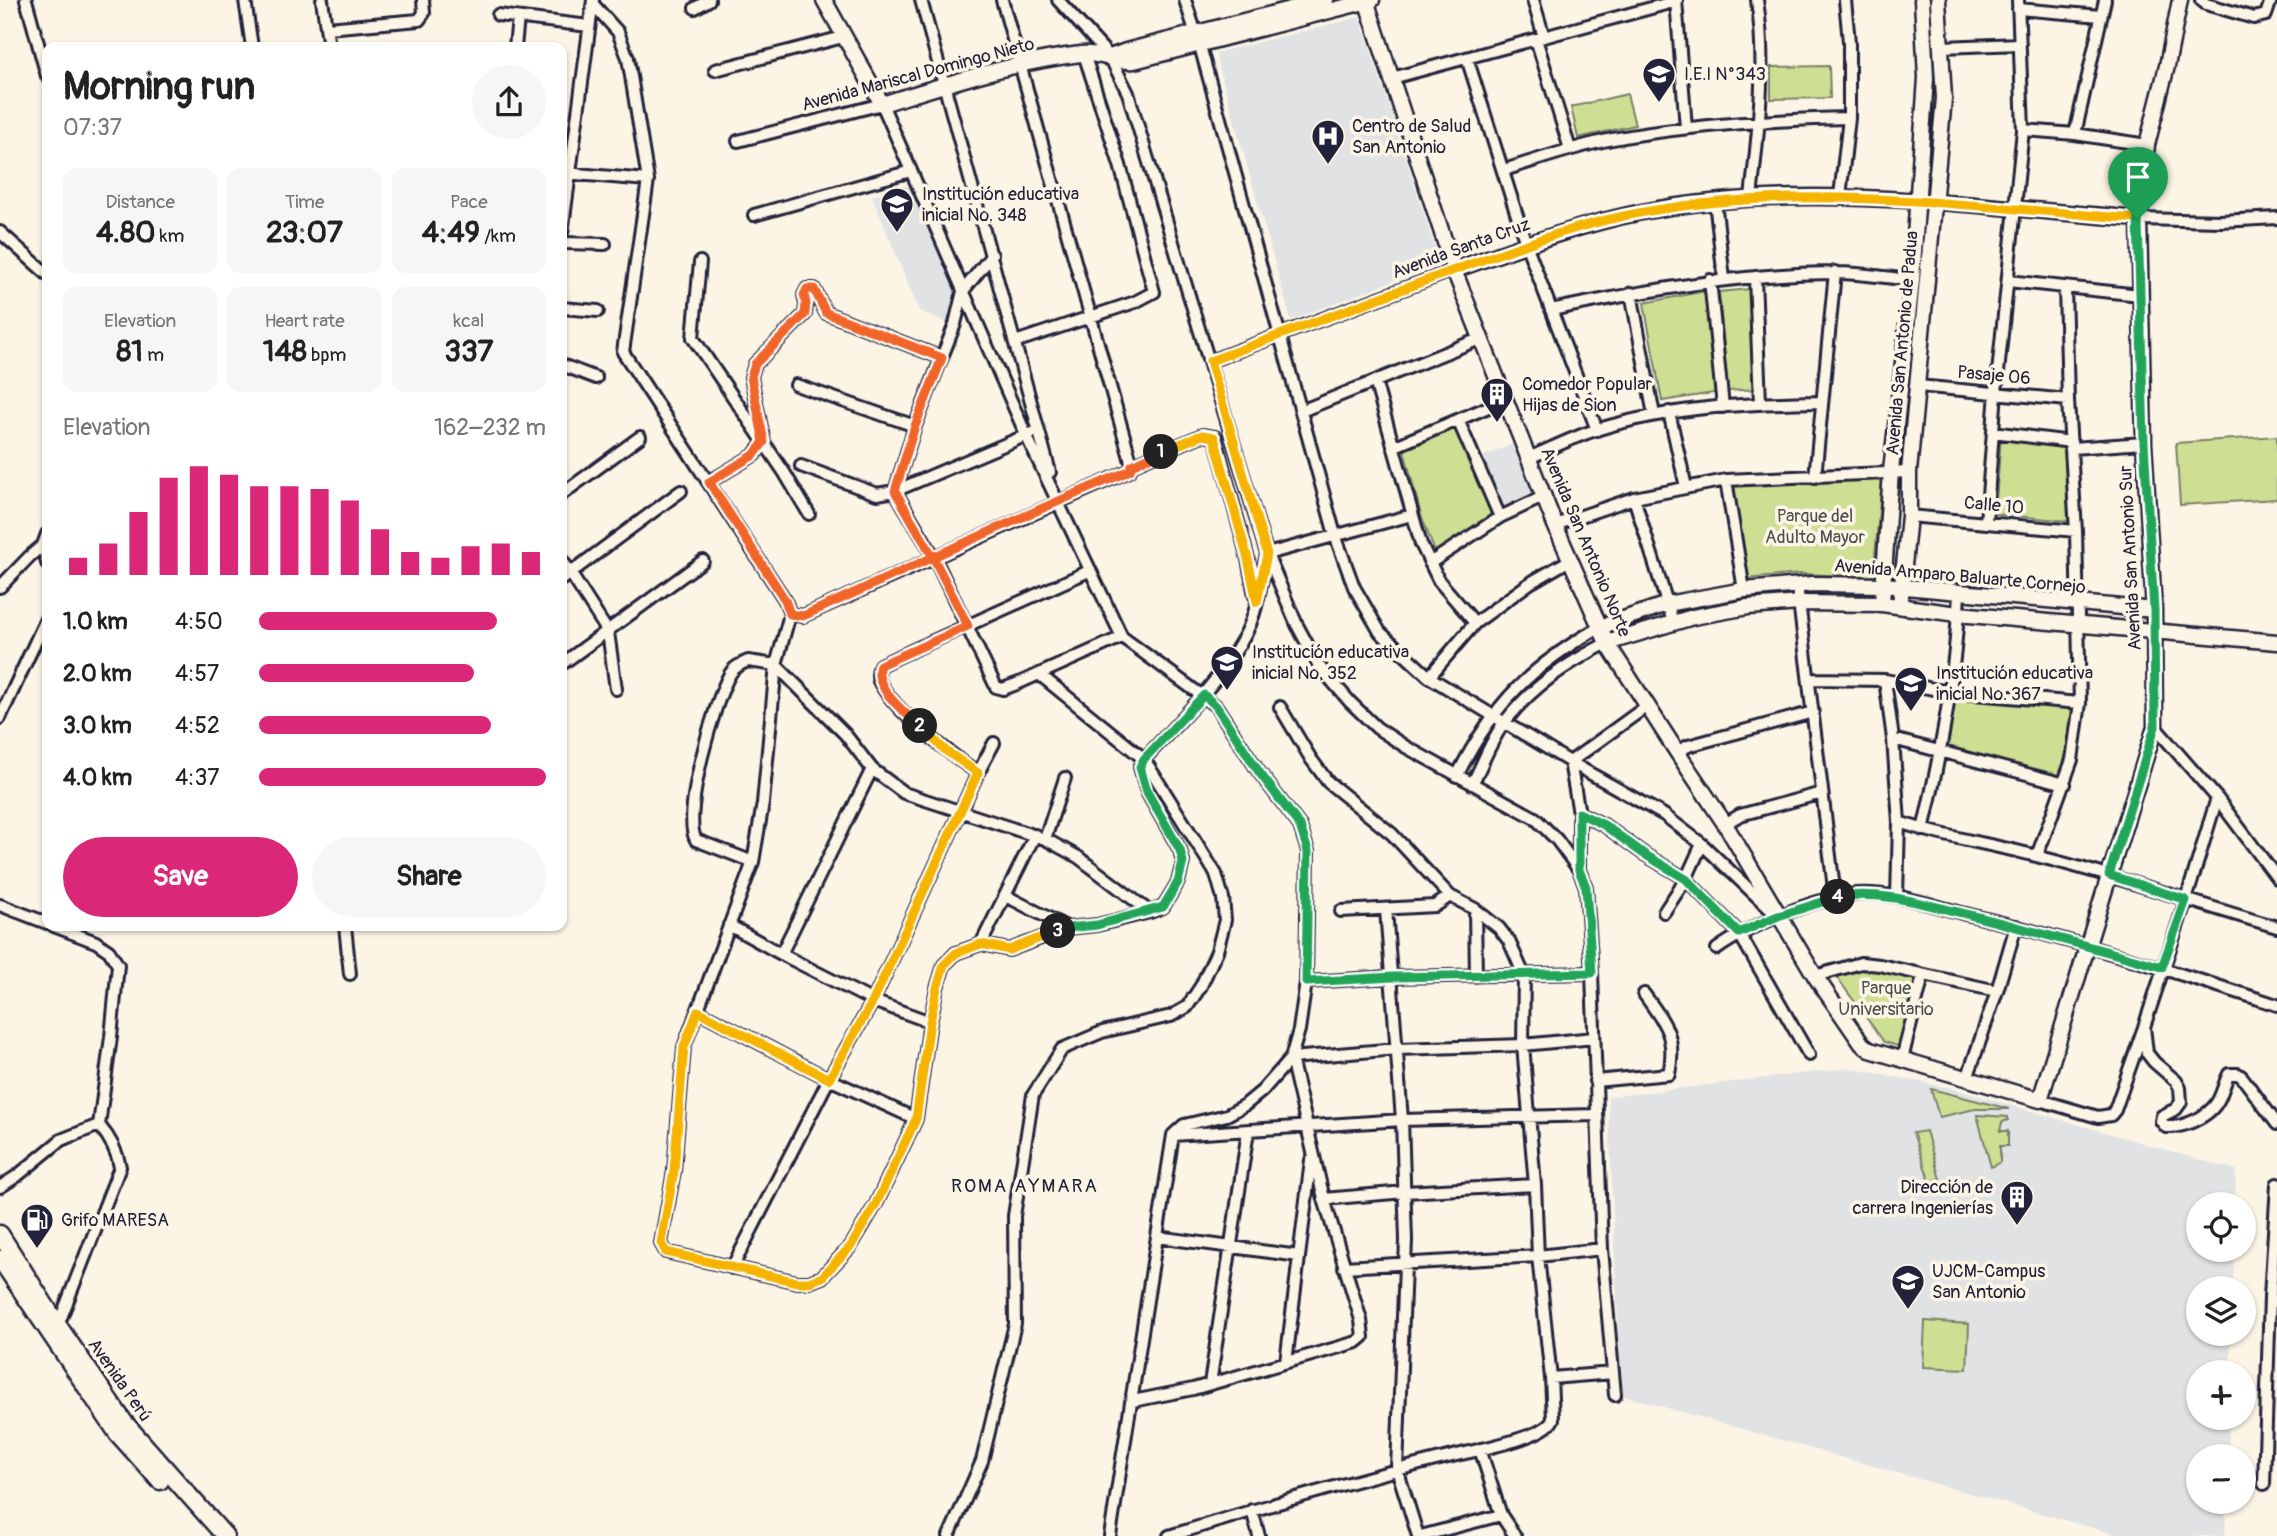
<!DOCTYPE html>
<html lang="en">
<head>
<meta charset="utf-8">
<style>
  body { margin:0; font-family:Pangolin,sans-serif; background:#f6f6f6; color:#222; height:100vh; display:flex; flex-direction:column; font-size:26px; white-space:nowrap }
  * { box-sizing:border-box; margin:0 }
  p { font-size:23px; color:#767676 }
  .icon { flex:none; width:38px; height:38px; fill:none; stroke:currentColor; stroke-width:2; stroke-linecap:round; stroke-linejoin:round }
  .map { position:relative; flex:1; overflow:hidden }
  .details { position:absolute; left:42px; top:42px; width:525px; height:889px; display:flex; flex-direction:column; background:#fff; border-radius:14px; box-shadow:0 2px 5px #0004 }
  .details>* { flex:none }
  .fabs { position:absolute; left:2186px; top:1192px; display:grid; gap:14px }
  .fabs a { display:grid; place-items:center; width:70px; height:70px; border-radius:50%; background:#fff; box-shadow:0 2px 5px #0004; font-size:35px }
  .pin { position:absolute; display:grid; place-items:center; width:60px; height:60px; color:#fff; margin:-72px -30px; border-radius:50% 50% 50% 0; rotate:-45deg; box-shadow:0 0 7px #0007 }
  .pin .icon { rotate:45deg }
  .km { position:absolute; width:35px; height:35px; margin:-18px; border-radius:50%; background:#222; color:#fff; font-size:19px; line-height:35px; text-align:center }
  .round { display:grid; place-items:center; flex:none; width:74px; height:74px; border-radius:37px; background:#f6f6f6 }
  .head { display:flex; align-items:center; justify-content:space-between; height:119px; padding:0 21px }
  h1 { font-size:38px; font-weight:700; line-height:52px }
  .stats { display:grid; grid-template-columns:repeat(3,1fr); gap:10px; height:119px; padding:7px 21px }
  .stats div { display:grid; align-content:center; border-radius:14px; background:#f6f6f6; text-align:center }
  .stats b { font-size:30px; font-weight:700 }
  .stats small { font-size:19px; font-weight:400 }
  .stats p { font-size:19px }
  .chart { height:196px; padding:14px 21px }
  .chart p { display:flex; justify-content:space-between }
  .chart svg { width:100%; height:126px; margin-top:7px; stroke:#db2777; stroke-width:6 }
  .button { display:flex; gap:14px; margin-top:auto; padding:14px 21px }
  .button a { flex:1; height:80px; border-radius:42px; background:#db2777; color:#fff; font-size:28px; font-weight:700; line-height:80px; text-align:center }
  .button a+a { background:#f6f6f6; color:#222 }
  ul { padding:0 21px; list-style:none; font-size:23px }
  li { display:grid; grid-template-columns:112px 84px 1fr; align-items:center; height:52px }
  li i { height:18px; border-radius:9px; background:#db2777 }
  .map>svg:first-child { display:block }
  .built { fill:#e0e2e4 }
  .green { fill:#cedf93; stroke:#788067; stroke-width:2 }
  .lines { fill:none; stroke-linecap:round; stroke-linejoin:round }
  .street-casing { stroke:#22223b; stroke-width:16 }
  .secondary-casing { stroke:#22223b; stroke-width:19 }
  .primary-casing { stroke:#22223b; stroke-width:21 }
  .street { stroke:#fcf5e5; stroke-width:10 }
  .secondary { stroke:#fcf5e5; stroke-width:14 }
  .primary { stroke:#fcf5e5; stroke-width:16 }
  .split-1-casing { stroke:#fff; stroke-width:14 }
  .split-2-casing { stroke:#fff; stroke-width:14 }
  .split-3-casing { stroke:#fff; stroke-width:14 }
  .split-4-casing { stroke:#fff; stroke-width:14 }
  .split-5-casing { stroke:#fff; stroke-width:14 }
  .split-1 { stroke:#f5b400; stroke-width:9 }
  .split-2 { stroke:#f0652b; stroke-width:9 }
  .split-3 { stroke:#f5b400; stroke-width:9 }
  .split-4 { stroke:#22a559; stroke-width:9 }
  .split-5 { stroke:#22a559; stroke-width:9 }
  .labels { text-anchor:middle; stroke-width:7; stroke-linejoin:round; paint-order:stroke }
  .street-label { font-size:18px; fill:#22223b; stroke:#fcf5e5 }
  .poi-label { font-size:18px; fill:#22223b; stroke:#fcf5e5; text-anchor:start }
  .park-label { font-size:18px; fill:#4d5151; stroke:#fcf5e5 }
  .neighbourhood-label { font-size:19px; letter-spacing:2px; fill:#22223b; stroke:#fcf5e5 }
</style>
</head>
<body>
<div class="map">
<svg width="2277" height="1536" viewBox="0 0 2277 1536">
  <rect width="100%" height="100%" fill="#fcf5e5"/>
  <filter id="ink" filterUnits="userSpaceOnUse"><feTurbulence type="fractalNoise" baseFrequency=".0143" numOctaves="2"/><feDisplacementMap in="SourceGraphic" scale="14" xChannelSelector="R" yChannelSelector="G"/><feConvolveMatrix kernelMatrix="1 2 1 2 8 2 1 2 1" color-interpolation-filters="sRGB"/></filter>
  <g filter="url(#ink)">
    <path class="built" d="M1360,17L1440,263L1291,320L1215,53Z
      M912,184L960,303L948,323L919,311L872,196Z
      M1513,444L1535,497L1502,511L1479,458Z
      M1849,1068L1951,1088L2236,1170L2235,1204H2198V1250H2234L2233,1288H2198V1334H2231L2230,1372H2198V1418H2229L2228,1456H2198V1502H2226L2225,1536H2121L1621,1395L1608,1097Z"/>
    <path class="green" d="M1829,66L1830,98L1771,99V67Z
      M1627,94L1635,125L1578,138L1571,107Z
      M1750,289L1757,389L1728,391L1719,292Z
      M1711,290L1720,392L1662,401L1644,303Z
      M1456,428L1492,516L1435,552L1421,515L1404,450Z
      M2001,436L2066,443L2068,521L1995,514Z
      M2277,436V499L2180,505L2176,443Z
      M1814,478L1882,480L1873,577L1801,574L1745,579L1734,484Z
      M1955,694L2076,702L2068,746L2059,780L1948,749Z
      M1859,965L1919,979L1901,1047L1884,1042L1833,972Z
      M1931,1089L2009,1109H1975L1939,1117Z
      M1977,1115L2008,1117V1120L2002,1122L2000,1131H2008V1146H2000V1162L1991,1167Z
      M1926,1131L1940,1179L1930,1182L1913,1133Z
      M1925,1321L1969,1324L1967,1369L1923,1367Z"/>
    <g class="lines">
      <defs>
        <path id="street" d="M26,0L47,76
          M245,0L252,47
          M322,0L329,47
          M921,0L1050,472
          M1058,0L1110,57L1128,93L1267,554L1297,625L1319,666L1350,702L1377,728L1406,747L1535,818L1557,840L1579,870L1586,887L1592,973L1602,1249L1615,1395
          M1185,0L1200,46L1335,535L1354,587L1380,632L1429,677L1570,762L1647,706
          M1533,0L1544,37
          M1676,0L1686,128
          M2201,0L2206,4L2254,18L2266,15L2271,0
          M593,4L618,32L628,58L648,180L623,352L785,600L790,614L776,665L763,803L753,862L684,1047L674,1171L661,1243L666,1252L797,1282H809L822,1277L851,1246L876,1204L916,1119L930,1022L937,988L944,965L956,953L981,944L1009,950L1068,928L1097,925L1150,912L1078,857L1045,839L904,793L872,769L845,734L776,665L748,661C741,664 734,667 730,674C715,699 681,816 696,840L753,862
          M695,8L709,0
          M2018,9L2101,16
          M498,15L589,26
          M327,28L419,20L424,13L423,0
          M1536,39L1570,149
          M515,47L518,18
          M1942,47L2020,44
          M1467,58L1526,244L1597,430
          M715,70L843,37
          M1392,78L1677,1
          M2023,130L2075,134L2147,145
          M2075,134L2105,0
          M738,141L882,104L1026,435L1122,637L1216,706L1259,772L1300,826L1308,851L1306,982L1299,1030L1291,1058L1262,1091L1245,1105L1227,1115L1184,1125L1173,1135L1110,1536
          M1504,170C1540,159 1576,146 1613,139C1691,125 1770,120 1849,118
          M564,173L648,180
          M1840,196L1849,118V42L1845,0
          M1751,198C1758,132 1767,66 1757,0
          M1715,201L1724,279
          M754,215L911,171
          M2139,219L2221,221L2277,218
          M0,232L47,274
          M562,233L593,0
          M562,243L605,244
          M992,255L963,291L955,324L915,426L895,491L934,557L996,687L1003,689L1019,683L1122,637
          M700,262L693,338L784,472L809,514
          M1755,277L1760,403
          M1710,280L1723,407
          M2008,281L2140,295
          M1631,293L1654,415
          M562,308L598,311
          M1551,310C1644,291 1737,274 1832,273C1859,272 1886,278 1912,280
          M1015,342L1135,302L1154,292L1120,165L1084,54
          M1210,361L1454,270
          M562,365L596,378
          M1375,381L1421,544L1439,581L1475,623
          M796,385L915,426
          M1918,386L2068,400
          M1301,411L1482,338
          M1669,412L1686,487
          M1458,420L1500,517
          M1993,432L2071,442
          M1393,447L1505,400
          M2072,448L2144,443
          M1529,458C1552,448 1575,436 1599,429C1671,407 1747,403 1822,402
          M1132,465L1202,435L1215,437L1248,559L1255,596
          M801,466L877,494L895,491L1032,433
          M1815,477L1835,272
          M1726,480L1744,590
          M709,482L754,455L764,442L751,377L755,364L805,314L806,304L804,295L807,289H814L826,313L942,358
          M562,494L640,437
          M1634,498L1673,622
          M1909,516L2076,531
          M1986,522L1996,392L2023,130L2018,0
          M1555,525L1634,498L1726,480L1909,472
          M47,534L43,545L47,563
          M562,560L608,632L616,689
          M1430,563L1500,517L1545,496
          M562,579L681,491
          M1797,585L1835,897
          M0,587L30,556L43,545
          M790,614L803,616L1122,474L1130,470L1132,465L1002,0
          M562,664L703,561
          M1429,677L1475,623L1530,583L1570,560
          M1809,679L1885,680L1950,692L2080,703
          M1885,680L1893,739L1899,822L1897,897
          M1280,707L1311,759L1328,782L1392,834L1450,896
          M0,718L47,617
          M2155,727L2217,798L2277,878
          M1893,739L2065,784
          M1677,752L1688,746L1813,712
          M978,773L994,743
          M1457,776C1493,704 1531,666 1600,627
          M1472,784C1483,764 1491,739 1505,722C1532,686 1568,663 1607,643
          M2217,798L2186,900L2144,1027L2147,1053L2154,1062L2176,1081L2180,1088L2181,1102L2176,1109L2162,1116L2161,1121L2166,1127C2183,1128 2206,1118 2216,1104C2222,1096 2224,1083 2229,1074H2238L2242,1077L2277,1124
          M1579,813L1604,825L1644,854L1686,879L1739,933L1809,1055
          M1899,822C1945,838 1993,844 2040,857C2120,877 2198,904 2277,927
          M1725,824L1740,815L1822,793
          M1923,830C1941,752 1956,673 1959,593
          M1045,839L1065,778
          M2037,856L2072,760L2080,703L2076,531L2068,400L2065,288
          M1579,870V813L1570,762L1664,815L1702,844L1771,910
          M1006,896L1068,928
          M0,905L47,923
          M1386,909L1402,1120L1406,1240L1397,1469L1418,1536
          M1475,909L1476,976
          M1341,911L1435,906L1450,896L1475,909L1499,928L1509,941L1524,975L1523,1045L1535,1185L1538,1256L1551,1378L1613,1373
          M1150,912L1163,907L1178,882L1183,862L1180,850L1147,792L1140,767L1144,759C1180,721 1218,683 1244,637C1258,612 1261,581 1267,554L1412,515
          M1664,912L1686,879L1702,844
          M729,925L781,954
          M345,926L350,974
          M981,944L1035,835
          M1717,949C1749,926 1815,898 1855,894C1893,891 1933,906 1970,915C2074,940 2175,972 2277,1005
          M1815,976L1861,963L1880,965L1997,991
          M1306,982L1393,977L1592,973
          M698,1011L829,1079L916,1119
          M930,1022L873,1001L978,773C950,754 894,711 879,681C877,676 878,671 880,665L1089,571
          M1291,1058L1397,1049L1523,1045L1594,1038
          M1902,1059L1923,976
          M1967,1079L1997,991L2016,926
          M1595,1081L1669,1074C1677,1037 1665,1023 1644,994
          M2040,1100L2098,1117L2111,1115L2115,1110L2143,1030
          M1173,1135L1402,1120L1596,1115
          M0,1187L17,1176L61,1140L99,1125L111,1037L118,965L109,951L96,942L54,926
          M1324,1199L1405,1192L1535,1185
          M1157,1237L1299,1256
          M1344,1267L1538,1256L1602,1249
          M732,1268L829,1079L873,1001L781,954L872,769
          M57,1328L120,1167C117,1150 110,1138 99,1125
          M1286,1362L1311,1160
          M1210,1384L1248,1131
          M1133,1401L1193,1389L1357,1342L1363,1337L1361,1320L1324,1199L1291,1058
          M1480,1449L1501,1515L1515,1536
          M2264,1484L2270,1297L2277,1184
          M1252,1510L1259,1536
          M949,1536L982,1461L1015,1324L1014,1216L1033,1095L1062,1049L1102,1032L1171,1016L1187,1007L1201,986L1217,951L1225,920L1223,898L1216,874L1144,759L1039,674
          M1169,1536C1266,1506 1363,1477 1461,1454C1481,1449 1547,1437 1553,1419L1551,1378
          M1421,1536L1501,1515"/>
        <path id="secondary" d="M824,0L882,104C947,84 1013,62 1081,54C1100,52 1116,63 1134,61L1372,0
          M1366,0L1454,270L1555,525L1607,643L1677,752L1725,824L1815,976L1862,1044L1870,1050L2040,1100L2155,727L2154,610L2144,443L2139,219L2147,145L2167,66L2180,0
          M1110,57L1126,51L1326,0
          M1454,270C1516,248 1577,225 1642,212C1806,180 1974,207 2139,219
          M1882,604L1891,471L1912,280L1926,78L1922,0
          M1900,605L1909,516V472L1944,98L1938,0
          M1600,627L1667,604L1744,590L1813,584L1884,585L2154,610
          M1607,643L1693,617L1748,607L1800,603L1882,604L1958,614L2277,642"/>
        <path id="primary" d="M0,1234L59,1327L124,1422L225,1536
          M0,1259L118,1434L160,1481"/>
      </defs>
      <use href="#street" class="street-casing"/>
      <use href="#secondary" class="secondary-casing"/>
      <use href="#primary" class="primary-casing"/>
      <use href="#street" class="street"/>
      <use href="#secondary" class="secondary"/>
      <use href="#primary" class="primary"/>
    </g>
  </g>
  <g class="lines" filter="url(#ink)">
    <defs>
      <path id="split-1" d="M1161,452L1202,435L1214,437L1248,559L1257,602L1267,554L1210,361C1292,331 1375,299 1457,269C1518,247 1580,223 1644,212C1809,182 1973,207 2138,219"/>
      <path id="split-2" d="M920,726C905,713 872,687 880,665L968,626L933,557L895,491L915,426L942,358L826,313L814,289H807L804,295L806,303L805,314L755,364L751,377L764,442L754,455L709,482L785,600L790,614L803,616C909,568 1015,519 1122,474L1130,470L1132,465L1161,452"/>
      <path id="split-3" d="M920,726L946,751L978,773L873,1001L829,1079L698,1011L684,1047L674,1171L661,1243L666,1252L797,1282H809L822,1277L851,1246L876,1204L916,1119L930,1022L937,988L944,965L956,953L981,944L1009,950L1058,931"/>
      <path id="split-4" d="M1058,931L1068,928L1097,925L1163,907L1178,882L1183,862L1180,850L1147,792L1140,767L1144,759L1204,695L1216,706L1259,772L1300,826L1308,851L1306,982L1393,977L1592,973L1586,887L1579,870V813L1604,825L1644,854L1686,879L1739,933L1778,916L1838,897"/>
      <path id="split-5" d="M1838,897C1883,890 1926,905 1970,915C2034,931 2098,949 2162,967L2186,900L2109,875L2155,727L2154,610L2144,443L2138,219"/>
    </defs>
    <use href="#split-1" class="split-1-casing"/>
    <use href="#split-2" class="split-2-casing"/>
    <use href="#split-3" class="split-3-casing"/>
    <use href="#split-4" class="split-4-casing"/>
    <use href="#split-5" class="split-5-casing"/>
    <use href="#split-1" class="split-1"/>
    <use href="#split-2" class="split-2"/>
    <use href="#split-3" class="split-3"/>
    <use href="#split-4" class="split-4"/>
    <use href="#split-5" class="split-5"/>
  </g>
  <defs>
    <symbol id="school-pin" viewBox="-11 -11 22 30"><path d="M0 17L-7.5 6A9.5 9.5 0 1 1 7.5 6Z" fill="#22223b" stroke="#fcf5e5"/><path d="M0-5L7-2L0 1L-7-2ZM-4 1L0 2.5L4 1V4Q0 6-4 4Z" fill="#fff"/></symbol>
    <symbol id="hospital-pin" viewBox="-11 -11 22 30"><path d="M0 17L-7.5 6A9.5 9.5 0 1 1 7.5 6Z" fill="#22223b" stroke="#fcf5e5"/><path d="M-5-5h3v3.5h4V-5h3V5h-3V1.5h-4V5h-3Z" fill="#fff"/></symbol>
    <symbol id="building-pin" viewBox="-11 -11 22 30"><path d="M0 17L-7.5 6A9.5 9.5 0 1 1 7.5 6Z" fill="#22223b" stroke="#fcf5e5"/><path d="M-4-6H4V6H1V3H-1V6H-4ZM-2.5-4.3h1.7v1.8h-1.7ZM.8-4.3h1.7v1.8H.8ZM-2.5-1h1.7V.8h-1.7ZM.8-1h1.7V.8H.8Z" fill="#fff"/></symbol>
    <symbol id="fuel-pin" viewBox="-11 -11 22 30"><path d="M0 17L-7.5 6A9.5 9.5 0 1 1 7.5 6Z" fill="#22223b" stroke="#fcf5e5"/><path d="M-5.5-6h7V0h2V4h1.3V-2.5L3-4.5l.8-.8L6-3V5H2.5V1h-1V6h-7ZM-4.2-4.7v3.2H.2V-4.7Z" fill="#fff"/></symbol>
    <symbol id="university-pin" viewBox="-11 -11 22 30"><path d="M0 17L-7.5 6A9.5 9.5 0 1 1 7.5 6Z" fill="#22223b" stroke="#fcf5e5"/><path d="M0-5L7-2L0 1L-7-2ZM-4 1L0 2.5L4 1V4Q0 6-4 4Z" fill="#fff"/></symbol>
  </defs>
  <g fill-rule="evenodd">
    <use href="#school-pin" x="1640" y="55" width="38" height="52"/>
    <use href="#hospital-pin" x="1309" y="117" width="38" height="52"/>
    <use href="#school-pin" x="878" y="185" width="38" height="52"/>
    <use href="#building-pin" x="1478" y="375" width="38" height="52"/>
    <use href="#school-pin" x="1208" y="643" width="38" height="52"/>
    <use href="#school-pin" x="1892" y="664" width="38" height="52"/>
    <use href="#building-pin" x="1998" y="1178" width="38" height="52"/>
    <use href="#fuel-pin" x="18" y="1201" width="38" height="52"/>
    <use href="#university-pin" x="1889" y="1262" width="38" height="52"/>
  </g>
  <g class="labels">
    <g class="street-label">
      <text transform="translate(918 74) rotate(-15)" y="6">Avenida Mariscal Domingo Nieto</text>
      <text transform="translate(1461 248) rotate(-20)" y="6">Avenida Santa Cruz</text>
      <text transform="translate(1902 343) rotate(-85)" y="6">Avenida San Antonio de Padua</text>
      <text transform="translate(1994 375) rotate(5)" y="6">Pasaje 06</text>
      <text transform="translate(1994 505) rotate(5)" y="6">Calle 10</text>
      <text transform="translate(1586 542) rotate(67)" y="6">Avenida San Antonio Norte</text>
      <text transform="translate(2130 558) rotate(-93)" y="6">Avenida San Antonio Sur</text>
      <text transform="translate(1960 576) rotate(5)" y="6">Avenida Amparo Baluarte Cornejo</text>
      <text transform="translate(120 1380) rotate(55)" y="6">Avenida Perú</text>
    </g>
    <g class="poi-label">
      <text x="1684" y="80">I.E.I N°343</text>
      <text x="1352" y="132">Centro de Salud<tspan x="1352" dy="21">San Antonio</tspan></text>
      <text x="922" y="200">Institución educativa<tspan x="922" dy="21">inicial No. 348</tspan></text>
      <text x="1522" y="390">Comedor Popular<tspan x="1522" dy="21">Hijas de Sion</tspan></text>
      <text x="1252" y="658">Institución educativa<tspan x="1252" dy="21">inicial No. 352</tspan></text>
      <text x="1936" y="679">Institución educativa<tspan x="1936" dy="21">inicial No. 367</tspan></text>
      <text x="1993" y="1193" text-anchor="end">Dirección de<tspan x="1993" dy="21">carrera Ingenierías</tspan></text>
      <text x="61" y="1226">Grifo MARESA</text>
      <text x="1932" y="1277">UJCM-Campus<tspan x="1932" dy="21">San Antonio</tspan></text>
    </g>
    <g class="park-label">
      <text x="1815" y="522">Parque del<tspan x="1815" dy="21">Adulto Mayor</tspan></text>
      <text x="1886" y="994">Parque<tspan x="1886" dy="21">Universitario</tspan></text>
    </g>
    <g class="neighbourhood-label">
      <text x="1025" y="1192">ROMA AYMARA</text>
    </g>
  </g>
</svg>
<div class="fabs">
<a><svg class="icon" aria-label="locate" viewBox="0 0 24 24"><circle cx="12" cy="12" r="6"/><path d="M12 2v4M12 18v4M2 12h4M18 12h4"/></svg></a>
<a><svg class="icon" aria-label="layers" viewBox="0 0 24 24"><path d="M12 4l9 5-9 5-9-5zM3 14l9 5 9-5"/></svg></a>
<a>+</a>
<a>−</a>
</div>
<div class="pin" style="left:2138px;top:219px;background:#1e9e55"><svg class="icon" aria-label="arrive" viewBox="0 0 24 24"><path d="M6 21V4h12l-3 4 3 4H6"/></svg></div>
<b class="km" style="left:1161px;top:452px">1</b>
<b class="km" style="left:920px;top:726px">2</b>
<b class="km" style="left:1058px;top:931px">3</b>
<b class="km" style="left:1838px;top:897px">4</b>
<section class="details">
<div class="head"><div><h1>Morning run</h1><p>07:37</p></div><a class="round"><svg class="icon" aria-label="share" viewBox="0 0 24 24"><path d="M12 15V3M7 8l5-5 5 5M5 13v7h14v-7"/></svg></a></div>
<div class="stats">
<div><p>Distance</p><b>4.80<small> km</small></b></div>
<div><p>Time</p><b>23:07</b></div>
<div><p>Pace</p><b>4:49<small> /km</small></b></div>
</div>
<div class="stats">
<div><p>Elevation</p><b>81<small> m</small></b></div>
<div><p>Heart rate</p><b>148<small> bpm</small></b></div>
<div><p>kcal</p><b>337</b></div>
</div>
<div class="chart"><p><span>Elevation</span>162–232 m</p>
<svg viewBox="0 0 160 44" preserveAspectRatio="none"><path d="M5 44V38M15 44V33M25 44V22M35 44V10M45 44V6M55 44V9M65 44V13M75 44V13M85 44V14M95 44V18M105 44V28M115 44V36M125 44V38M135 44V34M145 44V33M155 44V36"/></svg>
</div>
<ul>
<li><b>1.0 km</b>4:50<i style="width:83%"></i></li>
<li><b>2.0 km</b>4:57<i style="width:75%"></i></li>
<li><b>3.0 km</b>4:52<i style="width:81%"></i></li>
<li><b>4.0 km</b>4:37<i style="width:100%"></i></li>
</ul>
<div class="button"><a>Save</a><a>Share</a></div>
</section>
</div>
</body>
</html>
